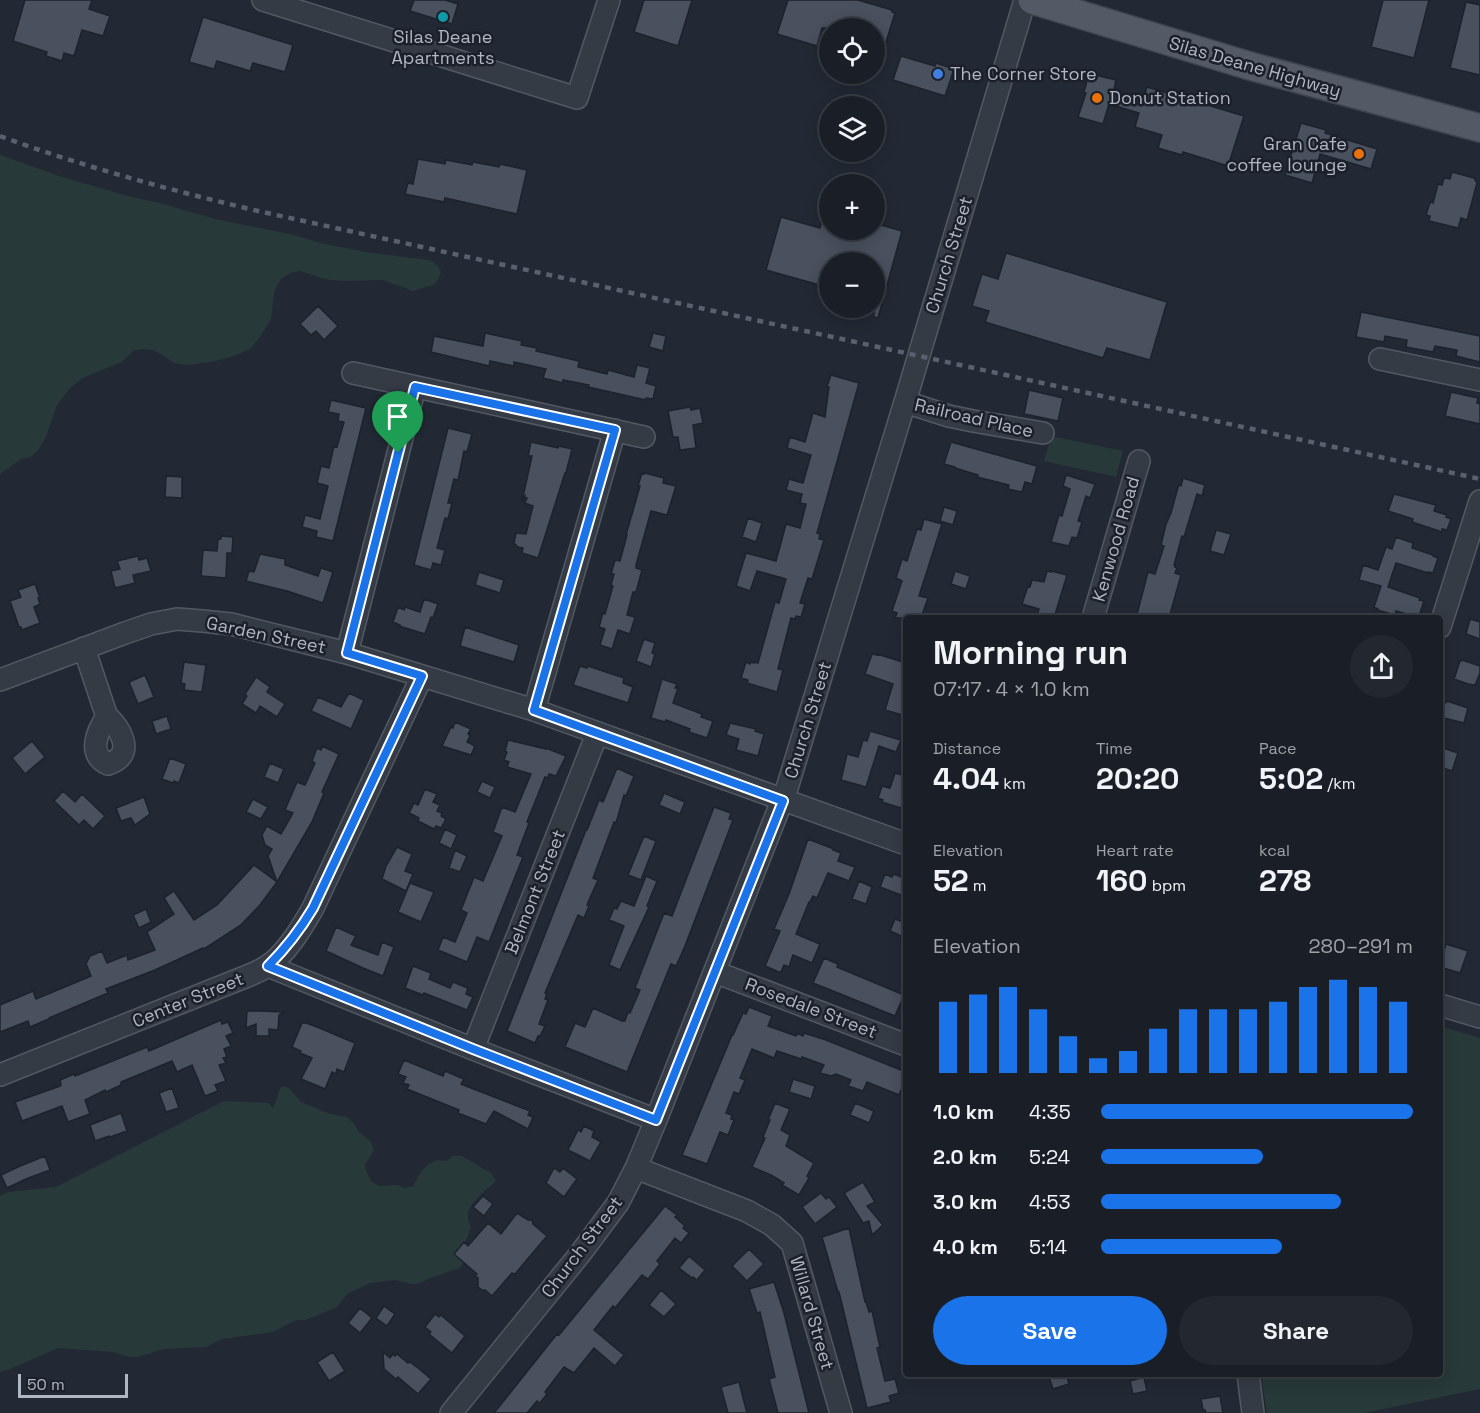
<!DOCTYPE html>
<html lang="en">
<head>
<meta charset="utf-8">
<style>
  body { margin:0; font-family:"Space Grotesk",sans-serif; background:#23272f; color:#f1f3f6; height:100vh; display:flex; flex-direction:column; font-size:22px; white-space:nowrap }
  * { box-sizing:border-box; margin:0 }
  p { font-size:20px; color:#9fa2a7 }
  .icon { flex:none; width:33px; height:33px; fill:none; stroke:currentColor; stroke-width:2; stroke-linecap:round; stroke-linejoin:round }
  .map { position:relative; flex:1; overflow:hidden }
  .panel { position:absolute; left:903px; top:615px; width:540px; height:762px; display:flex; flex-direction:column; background:#1a1f27; border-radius:6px; box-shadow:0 3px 15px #0003,0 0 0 2px #383d44 }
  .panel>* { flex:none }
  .tools { position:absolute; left:819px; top:18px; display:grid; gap:12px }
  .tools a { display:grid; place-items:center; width:66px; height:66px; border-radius:50%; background:#1a1f27; box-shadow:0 3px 15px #0003,0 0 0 2px #383d44; font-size:30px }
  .scale { position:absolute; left:18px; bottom:15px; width:110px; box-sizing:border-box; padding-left:6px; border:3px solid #b0b6c2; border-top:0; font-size:16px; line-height:21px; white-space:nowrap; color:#b0b6c2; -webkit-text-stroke:4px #1b202a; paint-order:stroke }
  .pin { position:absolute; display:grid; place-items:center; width:51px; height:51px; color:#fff; margin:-62px -26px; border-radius:50% 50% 50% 0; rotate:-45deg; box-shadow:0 0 6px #0007 }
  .pin .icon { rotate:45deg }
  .round { display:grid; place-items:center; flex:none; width:63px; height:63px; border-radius:32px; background:#23272f }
  .headline { display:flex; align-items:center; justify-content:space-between; height:102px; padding:0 30px }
  h1 { font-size:33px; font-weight:700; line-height:45px }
  .figures { display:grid; grid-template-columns:repeat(3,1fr); gap:9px; height:102px; padding:6px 30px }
  .figures div { display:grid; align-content:center }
  .figures b { font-size:30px; font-weight:700 }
  .figures small { font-size:16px; font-weight:400 }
  .figures p { font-size:16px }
  .chart { height:168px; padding:12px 30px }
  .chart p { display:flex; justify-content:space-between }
  .chart svg { width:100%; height:108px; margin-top:6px; stroke:#1a73e8; stroke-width:6 }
  .action { display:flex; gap:12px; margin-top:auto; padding:12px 30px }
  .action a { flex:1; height:69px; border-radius:36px; background:#1a73e8; color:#fff; font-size:24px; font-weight:700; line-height:69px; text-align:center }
  .action a+a { background:#23272f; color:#f1f3f6 }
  ul { padding:0 30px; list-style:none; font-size:20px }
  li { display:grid; grid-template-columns:96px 72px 1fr; align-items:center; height:45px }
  li i { height:15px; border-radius:8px; background:#1a73e8 }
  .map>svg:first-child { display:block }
  .green { fill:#28393a }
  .building { fill:#49505e; stroke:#1d222c; stroke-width:1.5 }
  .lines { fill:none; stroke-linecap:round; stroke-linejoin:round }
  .minor-casing { stroke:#535963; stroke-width:24 }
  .major-casing { stroke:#3f444f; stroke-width:30 }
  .minor { stroke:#353b45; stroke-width:21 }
  .major { stroke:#545a65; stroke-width:27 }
  .rail { stroke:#5a616e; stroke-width:4.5; stroke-dasharray:6 6; stroke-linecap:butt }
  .route-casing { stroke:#fff; stroke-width:12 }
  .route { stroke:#1a73e8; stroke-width:8 }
  .culture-dot { fill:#0f9aa8; stroke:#1b202a; stroke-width:2 }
  .shop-dot { fill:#3f7fe0; stroke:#1b202a; stroke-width:2 }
  .food-dot { fill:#e8710a; stroke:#1b202a; stroke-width:2 }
  .labels { text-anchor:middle; stroke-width:5; stroke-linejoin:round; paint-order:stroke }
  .poi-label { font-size:18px; fill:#b0b6c2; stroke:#1b202a; text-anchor:start }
  .street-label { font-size:18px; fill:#b0b6c2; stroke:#1b202a }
</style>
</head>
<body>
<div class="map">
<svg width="1480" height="1413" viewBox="0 0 1480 1413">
  <rect width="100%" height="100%" fill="#222934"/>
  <path class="green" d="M0,155L62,177L124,195L163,204L215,219L290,234L325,244L366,252L427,260C434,262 439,265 441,272L437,281L433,285L413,291L383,280L342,281L325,279L300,271L290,273L281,279L275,289L274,293L271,319L260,337L250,349L237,355L216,361L189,365L174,363L161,354L152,350L142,349L133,351L122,362L89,375L80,380L68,390L56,407L46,437L38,450L30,457L21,459L0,474Z
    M1051,436L1123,451L1116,477L1044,461Z
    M1440,1026L1480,1038V1389L1364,1413H1267L1261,1374H1440Z
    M285,1086L290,1089L301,1102L330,1114L347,1117L354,1123L358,1131L371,1142L374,1150L365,1165L367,1173L371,1181L379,1186L397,1185L405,1188L413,1186L422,1170L429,1164L437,1160L446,1161L453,1156H462L491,1173L496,1181C488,1188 470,1203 468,1213C467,1219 469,1223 471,1227L465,1243V1261L460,1268L435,1276L420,1283L412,1284L395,1280L370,1283L347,1294L337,1307L313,1317L305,1320H296L273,1332L222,1339L206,1347L163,1349L138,1357H129L113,1352L58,1348L10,1369L0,1372V1196L8,1192L56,1187L224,1101L268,1103L273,1108C277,1101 277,1094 281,1087Z"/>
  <path class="building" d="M25,0H92L89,9L110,16L103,36L82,30L74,56L64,53L62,61L46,56L47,52L13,41Z
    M414,0H445L458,4L452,24L410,11Z
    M644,0H692L678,46L634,32Z
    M788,0H858L892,10V12L895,13L877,71H874V28H822L817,46L777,34Z
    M1383,0H1429L1414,58L1371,47Z
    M1466,2L1480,5V75L1450,68Z
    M203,17L293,45L285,72L253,63L250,71L217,61L214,69L189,62Z
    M901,56L935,66L936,63L954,69L945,96L893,80Z
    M1091,74L1116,80L1114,90L1143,99L1147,87L1244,116L1228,166L1183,152L1182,155L1158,148L1162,135L1135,127L1139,113L1109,104L1103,124L1078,117L1086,93L1084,92L1088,77L1090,78Z
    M1301,123L1326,130L1325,133L1377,149L1371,169L1320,154L1312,183L1285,175Z
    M418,159L445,164L446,160L472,165L473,162L499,167L500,164L527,170L517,214L445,198L444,202L405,194L408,183L413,184Z
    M1452,172L1474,178L1477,183L1467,220L1461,218L1458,228L1429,221L1430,216L1426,215L1430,202L1433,203L1438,184L1442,185L1444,178L1450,179Z
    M826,206H830V230H874V223L902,231L878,318L874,317V262H830V288L766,270L781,217L820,228Z
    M1006,253L1167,302L1150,360L1107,348L1103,358L985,322L989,311L972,306L982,274L998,279Z
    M318,306L338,326L324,340L316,331L311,335L300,324Z
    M1361,312L1480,336V362L1456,356L1457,350L1435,346L1433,352L1406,347L1407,340L1385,336L1384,342L1356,337Z
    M485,333L522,341L521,345L537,348L536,351L579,361L578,367L607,374L608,370L634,377L637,365L650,368L646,383L656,386L653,399L646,398V400L588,387L589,385L563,380V383L543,378L546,369L514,362V366L490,361L489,366L431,352L434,336L483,346Z
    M653,333L666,336L663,351L649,347Z
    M831,375L859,383L817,533L820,534L819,539L824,540L812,579L808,578L800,603L805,604L801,617L796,616L795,619L791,618L778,669L783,670L777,692L747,683L748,680L741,678L746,662L750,664L751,662L754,663V662L758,663L775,602L779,603L786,579L757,571L750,591L736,586L746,553L776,561L786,524L800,528L806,504L800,503L802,494L786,490L789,479L803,483L811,455L787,448L790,437L805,442L813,413L825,417L829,387L827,386Z
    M1029,390L1063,398L1058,421L1024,414Z
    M1451,392L1478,398L1477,403L1480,404V424L1445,416Z
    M331,400L366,408L333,541L316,537L317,531L302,527L305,515L320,519L328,486L317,483L321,466L329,468L334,446L337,447L344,422L338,421L339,414L328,412Z
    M690,407L691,410L700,408L703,423L693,425L696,448L680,450L678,437H673L668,411Z
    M448,428L472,434L467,452L464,451L458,480L454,479L448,503H452L448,519L445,518L437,548L445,550L441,565L433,563L431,570L414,565Z
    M531,442L558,448L559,446L572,449L566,473H565L538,558L522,553L523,548L518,547L514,543L516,533L526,534L533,506L525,503L527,498H525V496L522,501L532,456H528Z
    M951,442L1037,466L1032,484L1025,482L1022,492L1008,489L1009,485L977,477L978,475L955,468V467L944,464Z
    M642,473L644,474L645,473L664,478L663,483L676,486L667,515L651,511L636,565V568L642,570L636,592H633L627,615L635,617L630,634L618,630L612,649L600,645L605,629L599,627L603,613L605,614L613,586L611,585L614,574H611L615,560L620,561L627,535H626L640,486H638Z
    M1066,475L1095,484L1090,498L1086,496L1078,521L1082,522L1077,538L1072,537L1069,546L1051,542L1059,515L1062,516L1070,489L1063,486Z
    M166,476L182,477V498L165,497Z
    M1183,478L1205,485L1202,496L1197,494L1184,537L1182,536L1174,565H1175V567L1177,568L1175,573L1181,575L1169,618H1136L1148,572L1155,574L1164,546L1161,545L1166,524L1171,513L1178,487L1179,485L1181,486Z
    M1394,494L1436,505L1434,511L1447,515L1446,517L1451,519L1447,530L1442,529V532L1412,522L1413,519L1388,511Z
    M944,507L957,511L953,525L940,521Z
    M748,518L762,523L756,542L742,537Z
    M924,519L942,524L919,596L928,598L921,618H895L897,613L892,611L902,581L896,578L902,559L907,561L917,529L921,530Z
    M1216,530L1231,534L1224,555L1210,551Z
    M221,536L233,537L232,553H227L226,578L201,576L203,550L217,551L218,539H221Z
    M1396,537L1413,543L1412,548L1433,555V556L1438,558L1433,573L1428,572V573L1396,563L1388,587L1420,598L1419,600L1424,601L1419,616L1414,615V616L1396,611L1395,615L1377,610L1378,609L1374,607L1381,586L1359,580L1363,565L1378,570L1386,547L1392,549Z
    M260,554L285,559V565L318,576L321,568L333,572L323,603L287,591L246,581L249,571L254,572Z
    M138,556L139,560L147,558L151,571L133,575L135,583L115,588L111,571L120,569L117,561Z
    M955,571L970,576L966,589L951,584Z
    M1047,571L1051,572V571L1067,575L1054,618H1036L1039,609L1022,604L1028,586L1030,587L1032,580L1044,582Z
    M479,572L504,580L500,593L475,585Z
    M35,584L40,598H38L40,604L34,607L40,623L22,630L21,627H19L10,601L21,597L18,590Z
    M424,599L438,604L433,618L431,617L425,634L399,626L400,625L393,622L398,607L404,610L405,607L420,612Z
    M1470,619L1480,622V639L1466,634Z
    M465,627L519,645L514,662L460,646Z
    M644,639L655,643L652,653L655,654L651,667L636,661Z
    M872,654L877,655V654L906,663V716L885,710L893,684L865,674Z
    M1462,660L1480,666V673L1475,685L1468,684L1454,679L1460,661H1461Z
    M184,662L206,665L202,692L184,690L185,684L181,683Z
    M580,666L587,668L588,666L624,678L623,683L633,687L628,703L573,685Z
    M145,675L154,697L138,704L129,682Z
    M256,677L270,687L267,692L285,704L277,717L260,706L256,713L242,704L247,696L245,694Z
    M662,679L677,684L675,688H678L673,703L702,714L701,717L713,721L707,738L689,732L690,729L666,720L665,722L651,718Z
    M349,693L364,700L351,729L311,711L318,697L341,707Z
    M1443,701L1446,703L1447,701L1468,708L1464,723L1440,717V710Z
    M167,716L171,729L156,734L152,721Z
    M455,722L471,729L468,734L470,736L467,742L475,746L471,755L442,746L451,727L453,728Z
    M730,723L756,729L755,731L764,734L758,756L736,750L739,739L726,735Z
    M870,731L901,740L896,752L879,746L866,787L841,780L847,754L858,757L863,740L867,741Z
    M508,740L546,749V748L566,756L556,776L549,774L548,778L545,777L527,822L529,823L517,855L523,857L489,942L477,937L467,962L438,950L443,937L455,942L467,913L461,910L474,877L483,881L502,836L493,832L502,807L515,812L531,774L507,767L509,762L504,760L507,752L505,751Z
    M32,741L45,757L25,774L12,758Z
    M322,746L339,754L322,792L324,793L312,822L277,882L268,856L272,849L265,845L262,835L267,826L281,834L293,813L285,810L297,782L305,785L315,763L312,761L317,748L321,750Z
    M1440,747L1458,753L1452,771L1440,767Z
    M170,758L186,764L179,783L174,781L173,783L162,779Z
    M270,763L284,769L278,783L264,777Z
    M617,768L634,776L626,796L624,795L616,823L614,822L593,878L598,880L587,905L589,906L584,918L578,915L545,993H547L545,999L548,1000L539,1024L545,1026L540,1036H538L535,1043L507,1031L586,830H587L599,800L603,802Z
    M895,773L906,776V793L901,808L888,804L882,802L883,800L878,798L882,786L890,788Z
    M482,781L495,787L490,798L477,792Z
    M425,789L437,794L433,802L440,805L437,811L442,813L441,816L446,819L441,828L436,826L434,829L418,821L419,818L409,813L414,803L418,805Z
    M63,791L75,802L82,794L105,816L93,829L84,820L79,825L54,801Z
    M664,793L685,802L680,814L659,805Z
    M144,797L150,814L135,825L131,818L121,821L116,808Z
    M253,799L268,807L261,819L246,812Z
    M714,807L731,813L729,819L733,820L685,946L676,966L671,964L627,1072L565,1047L575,1023L585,1027L593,1008L622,1021H625L628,1012L630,1013L640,990L635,988L664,913L672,916Z
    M445,829L457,835L451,849L439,843Z
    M644,836L656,841L641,880L628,875Z
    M808,839L834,849L833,850L841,853L838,861L855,867L849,881L828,873L817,898L813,896L810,902H809L796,934L820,944L812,963L793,955L789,967L784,965L781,972H779L765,966L780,931L774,929L789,894Z
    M397,847L412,854L405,871L413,874L406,891L382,879L386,866Z
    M455,850L467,856L460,872L449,868Z
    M254,865L277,882L260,905L241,925L204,949L203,948L155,970L106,989L108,993L49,1018V1019L30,1027L28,1021L0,1032V1005L33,991L36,999L91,976L86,964L90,956L102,951L107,963L127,955L128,960L155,950L147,932L174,914L164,898L174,891L194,920L217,905Z
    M885,874L892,877L894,874L906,879V897L880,887Z
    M646,876L657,881L647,906L649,907L620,970L609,965L624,926L609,920L614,908L617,909L621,901L634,906Z
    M859,881L872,887L866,904L852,899Z
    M410,883L434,892L421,922L398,912Z
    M146,909L151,922L139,928L133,915Z
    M895,919L906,923V938L890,931Z
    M336,927L356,936L351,945L378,955L382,942L394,947L383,976L363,968L326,951Z
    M1446,944L1468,951L1460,973L1440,967Z
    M824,958L838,964L837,967L904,995L895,1016L813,983Z
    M413,966L431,973L429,979L450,988L453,982L468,988L466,994L473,997L467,1010L424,993L423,995L405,988Z
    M749,1007L772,1016L768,1026L796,1036V1033L803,1036L804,1033L826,1040L906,1072V1078L899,1095L867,1082L863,1091L848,1086L851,1080L836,1074L831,1076L820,1073L824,1065L802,1057L801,1059L777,1051L774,1058L752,1049L740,1078L745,1080L739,1094L734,1092L726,1113L732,1115L731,1119L734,1120L728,1135L720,1132L707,1164L682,1155L732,1035H733L743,1013L746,1014Z
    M247,1011H260L284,1012L279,1015L278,1030L269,1029V1036H256V1024L246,1028Z
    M221,1020L222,1024L228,1022L233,1033L226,1036L231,1046L224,1049L227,1057L223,1058L226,1063L219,1065L226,1081L215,1085L218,1091L205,1096L192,1065L177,1072L172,1061L121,1082V1085L106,1092L105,1090L85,1100L90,1114L68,1122L62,1106L22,1121L15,1102L60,1086L61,1085L60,1080L74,1074L75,1076L147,1047L149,1051Z
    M302,1023H306L317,1027L355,1043L344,1072L337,1069L336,1074L332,1072L325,1089L301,1079L312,1058L300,1053L301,1051L292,1047Z
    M404,1060L443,1076L445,1071L464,1079L461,1084L530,1111L528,1115L533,1117L528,1129L494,1111L486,1124L458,1113L459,1110L407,1089L409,1085L403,1083L406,1077L398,1074Z
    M793,1079L815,1086L811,1099L789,1092Z
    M172,1088L179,1108L166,1112L159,1093Z
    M775,1103L790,1109L781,1130L790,1135L786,1146L814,1163L807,1176L809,1178L799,1195L782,1185L784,1183L771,1175L752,1167L765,1138L763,1137L770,1120H768Z
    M855,1103L874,1111L869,1123L850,1115Z
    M121,1113L127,1131L110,1137L109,1136L95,1141L90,1125Z
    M584,1126L594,1131L592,1137L601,1142L590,1161L568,1150L578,1130L581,1132Z
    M45,1156L50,1170L26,1179L7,1188L1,1175L20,1166Z
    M554,1168L560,1172L563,1168L577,1179L564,1197L546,1183Z
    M863,1182L875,1202L867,1206L883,1225L872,1235L869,1221L863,1223L844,1193Z
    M821,1193L826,1199L829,1197L837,1207L815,1224L802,1207Z
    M483,1196L493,1204L484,1216L473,1207Z
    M665,1206L677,1215L675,1217L685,1226L683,1228L689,1233L681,1243L675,1238L657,1261L660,1264L648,1279L642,1275L615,1308L613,1306L594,1330L624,1355L615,1366L594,1348L574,1373L564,1367L545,1392L547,1394L540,1403L537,1401L527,1413H494L557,1334L559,1335Z
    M517,1213L528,1220H532L533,1224L547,1236L515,1274L512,1273L492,1296L485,1290H482L478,1287V1278L475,1276L477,1274L454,1254L464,1242L468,1246L488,1223L501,1234Z
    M849,1228L865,1302H866L869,1312L872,1311L880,1347L877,1348L885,1381L895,1379L899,1393L889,1396L891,1402L867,1408L839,1292H838L822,1237Z
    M749,1249L764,1264L747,1281L732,1266Z
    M689,1256L705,1270L697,1280L693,1277L692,1278L679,1268Z
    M774,1282L784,1313L809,1413H778L769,1379L775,1377L760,1312L757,1313L749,1289Z
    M661,1290L676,1304L664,1317L649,1305Z
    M384,1306L395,1314L387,1326L376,1318Z
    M360,1308L372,1318L360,1333L348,1323Z
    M435,1314L439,1317L441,1315L465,1336L452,1353L429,1334L431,1332L425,1327Z
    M333,1352L345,1371L329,1381L317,1362Z
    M383,1352L390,1358L393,1354L395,1356L397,1354L408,1363L410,1362L418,1368L431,1379L418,1394L398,1377L396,1379L384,1369Z
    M1048,1374H1066L1069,1384L1053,1389Z
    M1144,1377L1147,1391L1133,1394L1130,1381Z
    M739,1382L747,1413H728L721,1387Z
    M1220,1396L1223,1413H1206L1205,1410H1203L1201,1399Z"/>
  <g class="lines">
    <defs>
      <path id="minor" d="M263,0L577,98L609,0
        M1380,359L1480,380
        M353,373L644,437
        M905,402L949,416L973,421L1043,433
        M1093,618L1139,461
        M1440,627L1480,501
        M84,648L107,717C116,723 127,741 123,752C121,758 114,762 108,764C87,755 97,731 107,717
        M347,653L415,387
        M0,680L125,633L151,624L177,619L202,621L231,624L347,653L534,710L906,844
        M534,710L615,430
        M268,966L473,1049L656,1120
        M715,972L906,1045
        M1440,1005L1480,1017
        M473,1049L597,734
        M0,1075L245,977C252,974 260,971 266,967C286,955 302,927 313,908L422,676
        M636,1168L747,1211L772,1225L792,1243L841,1413
        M1248,1374L1253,1413
        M451,1413L580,1254L618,1203L636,1168L656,1120L787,788L905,402L1025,0"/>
      <path id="major" d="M1032,0L1250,66L1480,128"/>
    </defs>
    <use href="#minor" class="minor-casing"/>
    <use href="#major" class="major-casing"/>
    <use href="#minor" class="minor"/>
    <use href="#major" class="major"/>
    <path class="rail" d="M0,136C84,167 170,190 258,211L1480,479"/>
  </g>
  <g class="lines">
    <defs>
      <path id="route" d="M415,387L615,430L534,710L783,801L656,1120L473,1049L268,966C286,948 300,930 313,908L422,676L347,653Z"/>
    </defs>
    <use href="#route" class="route-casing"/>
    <use href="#route" class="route"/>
  </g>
  <circle class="culture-dot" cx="443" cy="17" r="6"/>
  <circle class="shop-dot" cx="938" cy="74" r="6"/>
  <g class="food-dot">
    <circle cx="1097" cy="98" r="6"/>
    <circle cx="1359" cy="154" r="6"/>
  </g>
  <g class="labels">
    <g class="poi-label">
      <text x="443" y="43" text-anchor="middle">Silas Deane<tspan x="443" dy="21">Apartments</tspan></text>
      <text x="950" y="80">The Corner Store</text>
      <text x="1109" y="104">Donut Station</text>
      <text x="1347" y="150" text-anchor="end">Gran Cafe<tspan x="1347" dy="21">coffee lounge</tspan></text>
    </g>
    <g class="street-label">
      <text transform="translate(1255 67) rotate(16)" y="6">Silas Deane Highway</text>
      <text transform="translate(949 255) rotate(-73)" y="6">Church Street</text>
      <text transform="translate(974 418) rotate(13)" y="6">Railroad Place</text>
      <text transform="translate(1116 539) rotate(-74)" y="6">Kenwood Road</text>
      <text transform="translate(266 635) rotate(12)" y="6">Garden Street</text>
      <text transform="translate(808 720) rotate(-73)" y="6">Church Street</text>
      <text transform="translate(535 892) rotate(-68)" y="6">Belmont Street</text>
      <text transform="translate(188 1000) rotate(-22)" y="6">Center Street</text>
      <text transform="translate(811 1008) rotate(21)" y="6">Rosedale Street</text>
      <text transform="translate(582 1247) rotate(-53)" y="6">Church Street</text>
      <text transform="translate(812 1313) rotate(74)" y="6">Willard Street</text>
    </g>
  </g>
</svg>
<div class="tools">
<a><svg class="icon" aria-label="locate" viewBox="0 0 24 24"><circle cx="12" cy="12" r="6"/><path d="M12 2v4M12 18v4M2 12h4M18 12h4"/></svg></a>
<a><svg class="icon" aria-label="layers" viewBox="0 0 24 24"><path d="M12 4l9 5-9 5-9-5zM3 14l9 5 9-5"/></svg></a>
<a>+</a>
<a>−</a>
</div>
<div class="scale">50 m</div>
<div class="pin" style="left:398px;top:453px;background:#1e9e55"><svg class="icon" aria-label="arrive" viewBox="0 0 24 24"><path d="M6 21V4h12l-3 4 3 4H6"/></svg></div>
<section class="panel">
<div class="headline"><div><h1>Morning run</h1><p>07:17 · 4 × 1.0 km</p></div><a class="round"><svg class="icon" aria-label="share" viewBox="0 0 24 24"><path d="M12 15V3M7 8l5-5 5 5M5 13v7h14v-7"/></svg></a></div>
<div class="figures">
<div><p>Distance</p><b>4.04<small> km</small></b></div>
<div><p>Time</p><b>20:20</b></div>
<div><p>Pace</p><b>5:02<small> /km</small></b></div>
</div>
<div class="figures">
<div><p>Elevation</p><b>52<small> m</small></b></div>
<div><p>Heart rate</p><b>160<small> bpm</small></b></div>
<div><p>kcal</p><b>278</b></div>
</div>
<div class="chart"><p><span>Elevation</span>280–291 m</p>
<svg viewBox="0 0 160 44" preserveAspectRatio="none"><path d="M5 44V15M15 44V12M25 44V9M35 44V18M45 44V29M55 44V38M65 44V35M75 44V26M85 44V18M95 44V18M105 44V18M115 44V15M125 44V9M135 44V6M145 44V9M155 44V15"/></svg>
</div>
<ul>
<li><b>1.0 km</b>4:35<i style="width:100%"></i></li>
<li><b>2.0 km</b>5:24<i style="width:52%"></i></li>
<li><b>3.0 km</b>4:53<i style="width:77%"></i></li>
<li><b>4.0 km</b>5:14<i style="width:58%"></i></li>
</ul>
<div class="action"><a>Save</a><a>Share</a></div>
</section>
</div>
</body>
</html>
